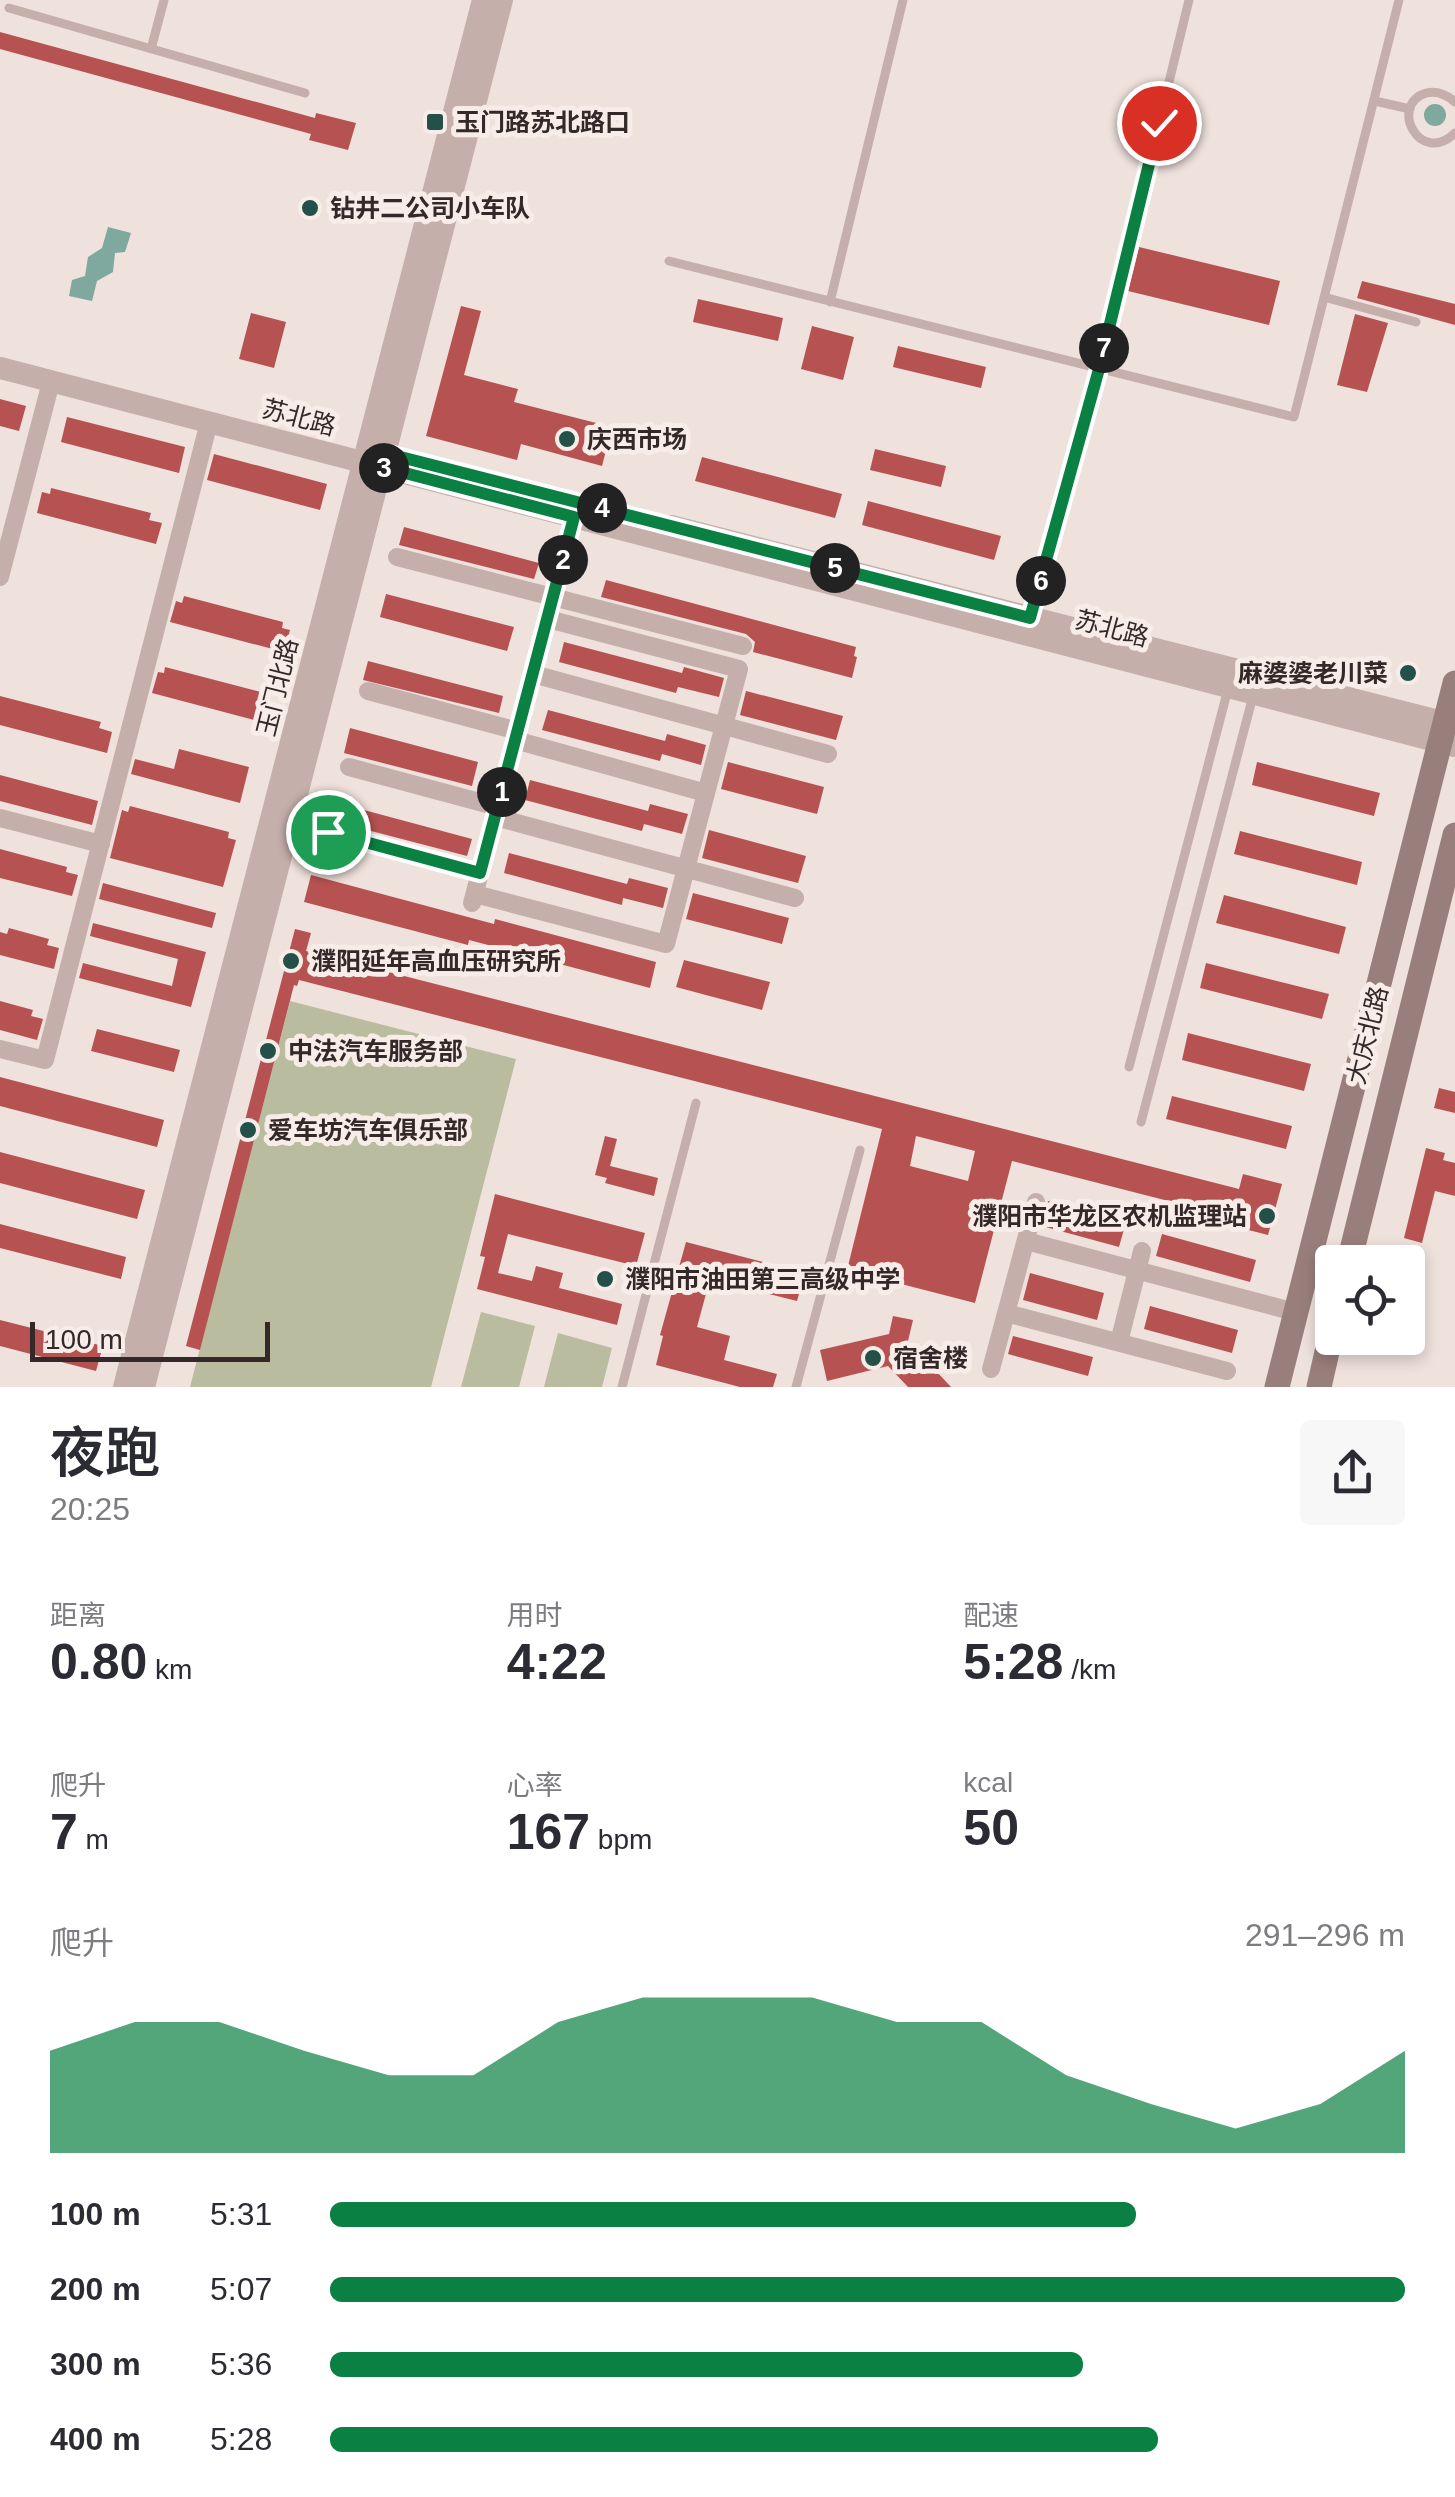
<!DOCTYPE html>
<html lang="zh">
<head>
<meta charset="utf-8">
<style>
  body { margin:0; font-family:Arial,"Noto Sans SC",sans-serif; background:#f7f7f7; color:#2b2b33; height:100vh; display:flex; flex-direction:column; font-size:38px; white-space:nowrap }
  * { box-sizing:border-box; margin:0 }
  p { font-size:32px; color:#7c7c81 }
  .icon { flex:none; width:55px; height:55px; fill:none; stroke:currentColor; stroke-width:2; stroke-linecap:round; stroke-linejoin:round }
  .map { position:relative; height:1387px; overflow:hidden }
  .sheet { display:flex; flex-direction:column; background:#fff; flex:1 }
  .sheet>* { flex:none }
  .fabs { position:absolute; left:1315px; top:1245px; display:grid; gap:20px }
  .fabs a { display:grid; place-items:center; width:110px; height:110px; border-radius:10px; background:#fff; box-shadow:0 5px 15px #0003; font-size:50px }
  .scale { position:absolute; left:30px; bottom:25px; width:240px; box-sizing:border-box; padding-left:10px; border:5px solid #342928; border-top:0; font-size:28px; line-height:35px; white-space:nowrap; color:#342928; -webkit-text-stroke:8px #f7ece8; paint-order:stroke }
  .pin { position:absolute; display:grid; place-items:center; width:85px; height:85px; color:#fff; margin:-42px; border:5px solid #fff; border-radius:50%; box-shadow:0 2px 10px #0007 }
  .km { position:absolute; width:50px; height:50px; margin:-25px; border-radius:50%; background:#222; color:#fff; font-size:28px; line-height:50px; text-align:center }
  .round { display:grid; place-items:center; flex:none; width:105px; height:105px; border-radius:10px; background:#f7f7f7 }
  .overview { display:flex; align-items:center; justify-content:space-between; height:170px; padding:0 50px }
  h1 { font-size:55px; font-weight:600; line-height:75px }
  .stats { display:grid; grid-template-columns:repeat(3,1fr); gap:15px; height:170px; padding:10px 50px }
  .stats div { display:grid; align-content:center }
  .stats b { font-size:50px; font-weight:600 }
  .stats small { font-size:28px; font-weight:400 }
  .stats p { font-size:28px }
  .chart { height:280px; padding:20px 50px }
  .chart p { display:flex; justify-content:space-between }
  .chart svg { width:100%; height:180px; margin-top:10px; fill:#0b8043; opacity:.7 }
  ul { padding:0 50px; list-style:none; font-size:32px }
  li { display:grid; grid-template-columns:160px 120px 1fr; align-items:center; height:75px }
  li i { height:25px; border-radius:12px; background:#0b8043 }
  .map>svg:first-child { display:block }
  .green { fill:#b9bc9e }
  .water { fill:#7fa89f }
  .building { fill:#b75253; fill-rule:evenodd }
  .lines { fill:none; stroke-linecap:round; stroke-linejoin:round }
  .service { stroke:#c5afaa; stroke-width:9 }
  .minor { stroke:#c5afaa; stroke-width:18 }
  .tertiary { stroke:#c5afaa; stroke-width:22 }
  .secondary { stroke:#997f7b; stroke-width:25 }
  .route-casing { stroke:#fff; stroke-width:20 }
  .route { stroke:#0b8043; stroke-width:12 }
  .poi-dot { fill:#235048; stroke:#f7ece8; stroke-width:4 }
  .labels { text-anchor:middle; stroke-width:10; stroke-linejoin:round; paint-order:stroke }
  .poi-label { font-size:25px; font-weight:bold; fill:#342928; stroke:#f7ece8; text-anchor:start }
  .street-label { font-size:25px; fill:#342928; stroke:#f7ece8 }
</style>
</head>
<body>
<div class="map">
<svg width="1455" height="1387" viewBox="0 0 1455 1387">
  <rect width="100%" height="100%" fill="#efe1dc"/>
  <path class="green" d="M290,1001L516,1059L431,1387H190Z
    M481,1312L535,1326L519,1387H461Z
    M558,1333L612,1348L602,1387H544Z"/>
  <path class="water" d="M1424 115a11 11 0 1 1 22 0a11 11 0 1 1-22 0Z
    M108,227L131,233L125,252L115,253L113,272L97,281L92,301L69,296L72,280L85,276L88,257L102,248Z"/>
  <path class="building" d="M0,32L315,118L316,113L356,123L348,150L309,140L311,134L0,49Z
    M1139,247L1280,281L1269,325L1128,291Z
    M1362,281L1455,304V325L1357,298Z
    M698,299L783,318L778,341L693,322Z
    M461,306L481,311L464,375L518,389L514,402L612,427L602,466L521,444L517,460L426,436Z
    M251,313L286,322L274,368L239,359Z
    M1355,314L1388,323L1367,392L1337,385Z
    M812,326L854,337L843,380L801,369Z
    M898,346L986,367L981,388L893,367Z
    M0,399L26,406L19,431L0,426Z
    M67,417L185,447L179,473L61,442Z
    M875,449L946,466L941,487L870,470Z
    M214,454L327,484L320,510L207,480Z
    M702,457L842,494L835,518L695,481Z
    M51,488L151,513L149,520L162,523L156,544L37,513L42,492L50,494Z
    M868,501L1001,536L994,560L862,525Z
    M404,527L539,563L534,579L399,545Z
    M606,580L856,647L854,656L857,657L852,678L753,652L755,642L746,634L601,597Z
    M386,594L514,627L507,651L380,617Z
    M184,596L283,622L282,628L290,630L284,652L170,622L176,601L182,603Z
    M564,642L682,673L684,667L724,678L719,697L678,687L676,693L559,662Z
    M368,661L503,696L499,713L363,680Z
    M165,667L265,693L263,699L271,701L265,723L152,693L158,672L164,673Z
    M746,691L843,716L836,740L740,715Z
    M0,696L101,722L99,728L112,732L107,753L0,725Z
    M548,710L665,741L667,734L706,745L701,765L662,754L660,761L542,730Z
    M350,728L478,762L472,786L344,753Z
    M179,749L249,767L240,803L131,774L135,759L174,769Z
    M728,762L824,787L817,814L721,789Z
    M1257,762L1380,793L1374,816L1252,785Z
    M0,775L98,801L92,825L0,801Z
    M530,780L648,811L650,804L688,814L682,834L644,824L642,831L525,800Z
    M334,802L472,839L467,856L329,820Z
    M130,806L229,832L228,838L236,840L223,887L110,858L122,810L128,812Z
    M709,830L806,856L798,883L702,858Z
    M1240,831L1362,862L1357,885L1234,854Z
    M0,849L67,867L66,872L78,875L72,896L0,878Z
    M509,853L627,884L629,878L668,888L663,908L623,898L622,905L504,873Z
    M311,875L494,924L495,919L656,962L650,988L469,940L468,945L304,902Z
    M103,883L216,913L212,928L99,899Z
    M693,893L789,918L782,944L686,919Z
    M1224,895L1346,927L1339,954L1216,923Z
    M93,923L206,952L191,1007L79,978L83,963L172,986L178,959L90,936Z
    M9,928L49,939L47,945L59,948L54,969L0,955V932L7,934Z
    M295,929L311,933L306,951L1239,1189L1243,1174L1282,1184L1268,1235L1229,1225L1231,1217L1012,1161L975,1303L847,1270L882,1129L299,980L297,986L294,985L200,1350L186,1346ZM916,1136L975,1151L968,1181L910,1166Z
    M684,960L770,982L762,1010L676,987Z
    M1206,963L1329,994L1322,1019L1200,988Z
    M0,1001L33,1010L31,1016L43,1019L37,1040L0,1030Z
    M97,1029L180,1050L174,1072L91,1051Z
    M1188,1033L1311,1064L1304,1091L1182,1060Z
    M0,1077L164,1120L157,1147L0,1106Z
    M1439,1088L1455,1092V1113L1434,1108Z
    M1172,1096L1292,1126L1286,1149L1166,1119Z
    M605,1136L617,1139L610,1166L658,1178L654,1196L605,1183L607,1178L595,1175Z
    M1426,1148L1445,1153L1443,1160L1455,1163V1196L1435,1191L1422,1243L1404,1238Z
    M0,1152L145,1190L137,1219L0,1183Z
    M495,1194L645,1233L636,1266L508,1234L498,1273L532,1281L536,1266L563,1273L559,1288L622,1304L617,1325L477,1289L485,1257L480,1256Z
    M1048,1201L1126,1222L1119,1247L1042,1226Z
    M0,1224L126,1257L121,1279L0,1248Z
    M1162,1234L1256,1260L1250,1282L1156,1256Z
    M686,1242L805,1273L797,1301L710,1279L697,1327L730,1336L724,1360L777,1374L773,1387H740L656,1365L663,1336L660,1335Z
    M1030,1273L1104,1293L1097,1320L1023,1300Z
    M1150,1306L1238,1330L1232,1353L1144,1329Z
    M893,1316L913,1320L908,1341L951,1387H908L888,1366L827,1381L820,1350L889,1334Z
    M0,1320L103,1346L96,1371L0,1346Z
    M1013,1336L1093,1357L1088,1376L1008,1354Z"/>
  <g class="lines">
    <path class="service" d="M9,8L305,93
      M151,49L164,0
      M1375,101L1410,109
      M1455,102C1447,95 1438,90 1426,93C1388,105 1420,167 1455,133
      M669,261L1294,417L1399,0
      M1324,297L1416,322
      M830,302L903,0
      M1031,615L1099,369L1189,0
      M1129,1067L1228,689
      M1141,1122L1253,696
      M622,1387L696,1103
      M796,1387L860,1150"/>
    <path class="minor" d="M397,557L743,646
      M0,577L51,382
      M533,674L828,754
      M368,691L518,731
      M515,740L706,793
      M349,767L498,807
      M495,817L795,898
      M0,818L101,844
      M329,832L480,873
      M475,894L666,944L739,669L548,619
      M472,903L574,517
      M0,1049L45,1060L209,422
      M1026,1241L1295,1312
      M1006,1313L1227,1371
      M1119,1342L1142,1251
      M991,1369L1036,1202"/>
    <path class="tertiary" d="M0,368L1455,746
      M671,526L1455,725
      M124,1387L483,0
      M144,1387L502,0"/>
    <path class="secondary" d="M1349,1262L1455,835
      M1277,1387L1455,683
      M1319,1387L1332,1330"/>
  </g>
  <g class="lines">
    <defs>
      <path id="route" d="M328,832L480,873L574,517L382,467L385,453L1030,618L1099,369L1159,123"/>
    </defs>
    <use href="#route" class="route-casing"/>
    <use href="#route" class="route"/>
  </g>
  <g class="poi-dot">
    <rect x="425" y="112" width="20" height="20" rx="5"/>
    <circle cx="310" cy="208" r="10"/>
    <circle cx="567" cy="439" r="10"/>
    <circle cx="1408" cy="673" r="10"/>
    <circle cx="291" cy="961" r="10"/>
    <circle cx="268" cy="1051" r="10"/>
    <circle cx="248" cy="1130" r="10"/>
    <circle cx="1267" cy="1216" r="10"/>
    <circle cx="605" cy="1279" r="10"/>
    <circle cx="873" cy="1358" r="10"/>
  </g>
  <g class="labels">
    <g class="poi-label">
      <text x="455" y="131">玉门路苏北路口</text>
      <text x="330" y="217">钻井二公司小车队</text>
      <text x="587" y="448">庆西市场</text>
      <text x="1388" y="682" text-anchor="end">麻婆婆老川菜</text>
      <text x="311" y="970">濮阳延年高血压研究所</text>
      <text x="288" y="1060">中法汽车服务部</text>
      <text x="268" y="1139">爱车坊汽车俱乐部</text>
      <text x="1247" y="1225" text-anchor="end">濮阳市华龙区农机监理站</text>
      <text x="625" y="1288">濮阳市油田第三高级中学</text>
      <text x="893" y="1367">宿舍楼</text>
    </g>
    <g class="street-label">
      <text transform="translate(299 417) rotate(15)" y="9">苏北路</text>
      <text transform="translate(1112 628) rotate(15)" y="9">苏北路</text>
      <text transform="translate(277 687) rotate(-76)" y="9">玉门北路</text>
      <text transform="translate(1367 1035) rotate(-76)" y="9">大庆北路</text>
    </g>
  </g>
</svg>
<div class="fabs">
<a><svg class="icon" aria-label="locate" viewBox="0 0 24 24"><circle cx="12" cy="12" r="6"/><path d="M12 2v4M12 18v4M2 12h4M18 12h4"/></svg></a>
</div>
<div class="scale">100 m</div>
<div class="pin" style="left:328px;top:832px;background:#1e9e55"><svg class="icon" aria-label="arrive" viewBox="0 0 24 24"><path d="M6 21V4h12l-3 4 3 4H6"/></svg></div>
<div class="pin" style="left:1159px;top:123px;background:#d93025"><svg class="icon" aria-label="check" viewBox="0 0 24 24"><path d="M5 12l5 5 9-10"/></svg></div>
<b class="km" style="left:502px;top:792px">1</b>
<b class="km" style="left:563px;top:560px">2</b>
<b class="km" style="left:384px;top:468px">3</b>
<b class="km" style="left:602px;top:508px">4</b>
<b class="km" style="left:835px;top:568px">5</b>
<b class="km" style="left:1041px;top:581px">6</b>
<b class="km" style="left:1104px;top:348px">7</b>
</div>
<section class="sheet">
<div class="overview"><div><h1>夜跑</h1><p>20:25</p></div><a class="round"><svg class="icon" aria-label="share" viewBox="0 0 24 24"><path d="M12 15V3M7 8l5-5 5 5M5 13v7h14v-7"/></svg></a></div>
<div class="stats">
<div><p>距离</p><b>0.80<small> km</small></b></div>
<div><p>用时</p><b>4:22</b></div>
<div><p>配速</p><b>5:28<small> /km</small></b></div>
</div>
<div class="stats">
<div><p>爬升</p><b>7<small> m</small></b></div>
<div><p>心率</p><b>167<small> bpm</small></b></div>
<div><p>kcal</p><b>50</b></div>
</div>
<div class="chart"><p><span>爬升</span>291–296 m</p>
<svg viewBox="0 0 160 44" preserveAspectRatio="none"><path d="M0 44V19L10 12L20 12L30 19L40 25L50 25L60 12L70 6L80 6L90 6L100 12L110 12L120 25L130 32L140 38L150 32L160 19V44z"/></svg>
</div>
<ul>
<li><b>100 m</b>5:31<i style="width:75%"></i></li>
<li><b>200 m</b>5:07<i style="width:100%"></i></li>
<li><b>300 m</b>5:36<i style="width:70%"></i></li>
<li><b>400 m</b>5:28<i style="width:77%"></i></li>
</ul>
</section>
</body>
</html>
